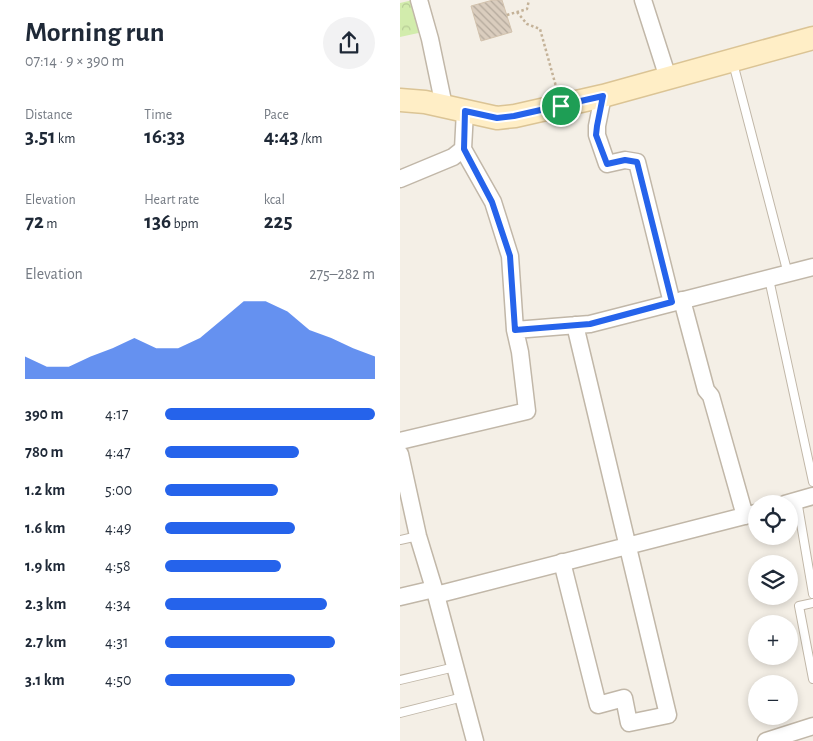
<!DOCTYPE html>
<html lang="en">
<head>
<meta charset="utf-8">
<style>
  body { margin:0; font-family:"Alegreya Sans",sans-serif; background:#f2f2f3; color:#1f2937; height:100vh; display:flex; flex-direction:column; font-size:19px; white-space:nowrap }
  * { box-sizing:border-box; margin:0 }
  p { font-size:16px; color:#747a83 }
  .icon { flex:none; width:28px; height:28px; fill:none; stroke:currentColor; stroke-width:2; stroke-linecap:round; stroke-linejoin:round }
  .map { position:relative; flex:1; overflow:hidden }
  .side { display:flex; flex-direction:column; background:#fff; width:400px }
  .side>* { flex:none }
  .controls { position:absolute; left:348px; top:495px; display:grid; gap:10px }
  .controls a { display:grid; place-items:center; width:50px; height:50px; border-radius:50%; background:#fff; box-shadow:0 2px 8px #0003; font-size:25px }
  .pin { position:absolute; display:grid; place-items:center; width:42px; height:42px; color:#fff; margin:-21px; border:2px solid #fff; border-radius:50%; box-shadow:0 1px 5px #0007 }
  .round { display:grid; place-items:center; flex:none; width:52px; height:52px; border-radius:26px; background:#f2f2f3 }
  .overview { display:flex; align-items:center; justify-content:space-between; height:85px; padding:0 25px }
  h1 { font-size:28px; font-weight:600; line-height:38px }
  .stats { display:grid; grid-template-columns:repeat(3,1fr); gap:8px; height:85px; padding:5px 25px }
  .stats div { display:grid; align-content:center }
  .stats b { font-size:21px; font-weight:600 }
  .stats small { font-size:14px; font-weight:400 }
  .stats p { font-size:14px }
  .chart { height:140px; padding:10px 25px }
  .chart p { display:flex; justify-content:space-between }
  .chart svg { width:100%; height:90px; margin-top:5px; fill:#2563eb; opacity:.7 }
  ul { padding:0 25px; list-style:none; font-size:16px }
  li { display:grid; grid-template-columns:80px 60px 1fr; align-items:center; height:38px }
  li i { height:12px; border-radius:6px; background:#2563eb }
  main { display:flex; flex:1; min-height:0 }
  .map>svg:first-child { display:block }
  .park { fill:url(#park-crowns) }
  .building { fill:url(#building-back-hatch); stroke:#d2c2ad }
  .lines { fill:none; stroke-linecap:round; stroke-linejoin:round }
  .lane-casing { stroke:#c1b7a8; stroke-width:10 }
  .street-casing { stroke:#c1b7a8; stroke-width:19 }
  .secondary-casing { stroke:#dbc495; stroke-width:25 }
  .path { stroke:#c4b298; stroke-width:2.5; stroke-dasharray:2.5 2.5; stroke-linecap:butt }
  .lane { stroke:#fff; stroke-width:8 }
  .street { stroke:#fff; stroke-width:16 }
  .secondary { stroke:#ffeec6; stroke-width:22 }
  .route-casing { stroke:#fff; stroke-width:10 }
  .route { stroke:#2563eb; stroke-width:6 }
</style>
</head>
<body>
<main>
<section class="side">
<div class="overview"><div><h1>Morning run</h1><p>07:14 · 9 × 390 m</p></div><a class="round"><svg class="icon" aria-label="share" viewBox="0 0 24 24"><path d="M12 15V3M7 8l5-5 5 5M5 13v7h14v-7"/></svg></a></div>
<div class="stats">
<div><p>Distance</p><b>3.51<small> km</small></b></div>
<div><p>Time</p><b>16:33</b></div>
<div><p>Pace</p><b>4:43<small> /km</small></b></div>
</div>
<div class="stats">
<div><p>Elevation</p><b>72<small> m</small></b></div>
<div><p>Heart rate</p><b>136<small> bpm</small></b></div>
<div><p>kcal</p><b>225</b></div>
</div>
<div class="chart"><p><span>Elevation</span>275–282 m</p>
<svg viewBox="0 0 160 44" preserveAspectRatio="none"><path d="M0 44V33L10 38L20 38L30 33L40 29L50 24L60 29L70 29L80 24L90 15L100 6L110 6L120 11L130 20L140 24L150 29L160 33V44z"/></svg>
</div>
<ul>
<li><b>390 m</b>4:17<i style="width:100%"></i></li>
<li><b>780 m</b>4:47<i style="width:64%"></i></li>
<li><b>1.2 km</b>5:00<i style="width:54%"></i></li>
<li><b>1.6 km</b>4:49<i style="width:62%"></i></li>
<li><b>1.9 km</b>4:58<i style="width:55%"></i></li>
<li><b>2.3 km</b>4:34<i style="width:77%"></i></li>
<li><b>2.7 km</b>4:31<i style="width:81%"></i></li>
<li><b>3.1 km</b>4:50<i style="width:62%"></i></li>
</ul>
</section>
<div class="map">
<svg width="413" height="741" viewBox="0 0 413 741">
  <defs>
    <pattern id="park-crowns" width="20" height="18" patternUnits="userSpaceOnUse" patternTransform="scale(1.25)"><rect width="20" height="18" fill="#d2ecac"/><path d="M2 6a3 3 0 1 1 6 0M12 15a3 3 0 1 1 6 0" fill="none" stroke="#b6cb95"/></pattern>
    <pattern id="building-back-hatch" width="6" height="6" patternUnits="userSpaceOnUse" patternTransform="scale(1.25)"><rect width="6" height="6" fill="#dacdbe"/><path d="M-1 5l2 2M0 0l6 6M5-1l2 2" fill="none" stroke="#b3a89b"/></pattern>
  </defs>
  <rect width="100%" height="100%" fill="#f4efe6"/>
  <path class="park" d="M13,0L23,32L0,37V3Z"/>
  <path class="building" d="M93,0H102L112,32L81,41L71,6Z"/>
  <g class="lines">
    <defs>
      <path id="lane" d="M333,63L388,274
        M369,279L413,482
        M397,500L413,594
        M0,540L18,536
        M413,603L399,606L413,679
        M0,680L55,667
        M0,713L63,697"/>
      <path id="street" d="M19,0L30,39L44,106
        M243,0L268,78
        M203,96L197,126V135L207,164L225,160L237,162L272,303
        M63,149L93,202L110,256L115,330
        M0,179L53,157L63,149L65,111
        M282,300L306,390L311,396L345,516
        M0,441L127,411L120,352L115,330L190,324L413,267
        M0,454L18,536L36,595L75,741
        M385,504L413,496
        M162,562L198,705L224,698L229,723L268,715L175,325
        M36,595L356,513
        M0,597L34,589
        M366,741L413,726"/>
      <path id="secondary" d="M0,100L25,102L97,118L115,116L203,96L413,38"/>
    </defs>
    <use href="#lane" class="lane-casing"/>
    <use href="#street" class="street-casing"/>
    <use href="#secondary" class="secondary-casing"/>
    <path class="path" d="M117,12L127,24L140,29L157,90
      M107,15L127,9L129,0"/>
    <use href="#lane" class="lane"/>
    <use href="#street" class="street"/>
    <use href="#secondary" class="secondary"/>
  </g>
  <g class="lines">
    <defs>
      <path id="route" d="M203,96L197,126L196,135L207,164L225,160L237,162L272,302L190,324L115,330L110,256L92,202L64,149L65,111L97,118L114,116Z"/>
    </defs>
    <use href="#route" class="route-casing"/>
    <use href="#route" class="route"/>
  </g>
</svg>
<div class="controls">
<a><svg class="icon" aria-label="locate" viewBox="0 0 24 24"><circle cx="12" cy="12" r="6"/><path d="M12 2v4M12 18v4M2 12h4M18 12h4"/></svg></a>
<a><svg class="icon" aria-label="layers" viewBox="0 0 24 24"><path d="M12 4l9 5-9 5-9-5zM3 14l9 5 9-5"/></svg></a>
<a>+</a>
<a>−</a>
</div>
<div class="pin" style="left:161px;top:106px;background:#1e9e55"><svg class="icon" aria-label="arrive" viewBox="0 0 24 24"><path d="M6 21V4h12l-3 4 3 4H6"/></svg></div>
</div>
</main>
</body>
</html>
